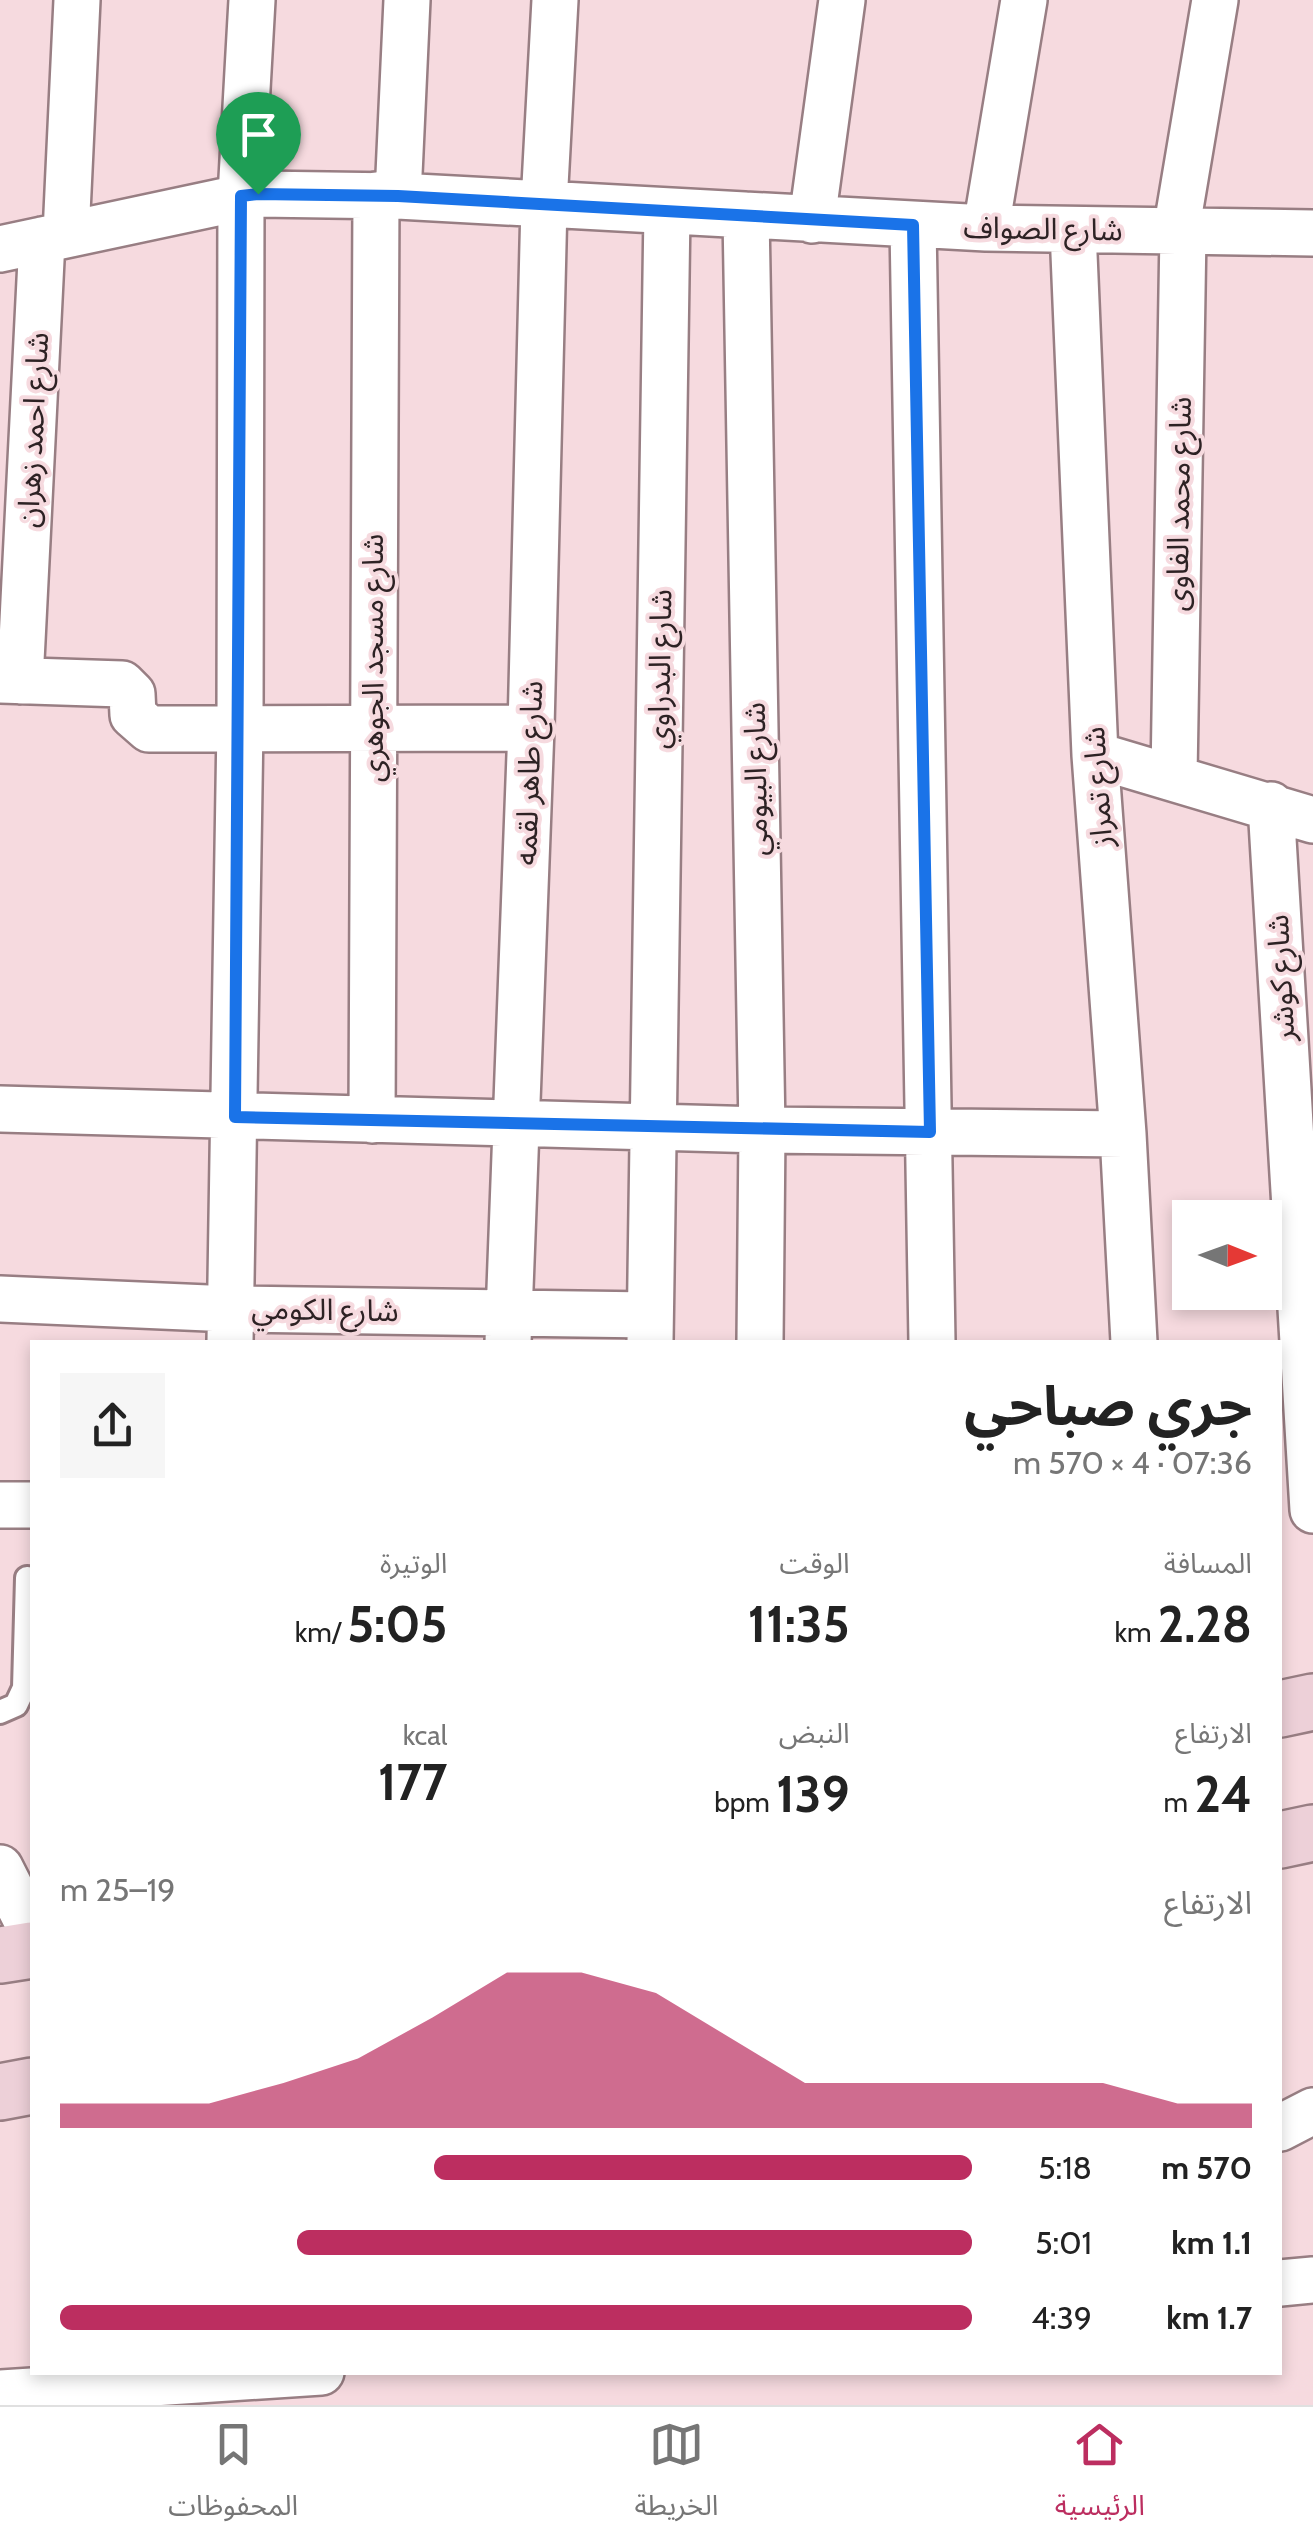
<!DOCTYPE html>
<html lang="ar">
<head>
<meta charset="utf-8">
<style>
  body { margin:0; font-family:Cabin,"Noto Sans Arabic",sans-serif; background:#f6f6f6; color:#222; direction:rtl; height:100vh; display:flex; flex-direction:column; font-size:38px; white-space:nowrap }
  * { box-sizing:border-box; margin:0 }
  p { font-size:32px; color:#767676 }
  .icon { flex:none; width:55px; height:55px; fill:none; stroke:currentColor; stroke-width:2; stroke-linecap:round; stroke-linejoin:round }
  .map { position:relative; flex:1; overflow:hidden; direction:ltr }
  .side { position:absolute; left:30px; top:1340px; width:1252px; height:1035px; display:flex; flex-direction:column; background:#fff; border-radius:0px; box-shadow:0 5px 15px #0003; direction:rtl }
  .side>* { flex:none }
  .needle { width:65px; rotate:91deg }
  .controls { position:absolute; left:1172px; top:1200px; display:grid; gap:20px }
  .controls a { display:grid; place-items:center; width:110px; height:110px; border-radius:0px; background:#fff; box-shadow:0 5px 15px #0003; font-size:50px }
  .pin { position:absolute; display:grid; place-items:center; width:85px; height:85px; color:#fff; margin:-102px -42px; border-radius:50% 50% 50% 0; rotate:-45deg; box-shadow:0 0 10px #0007 }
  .pin .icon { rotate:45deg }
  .round { display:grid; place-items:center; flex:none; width:105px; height:105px; border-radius:0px; background:#f6f6f6 }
  .overview { display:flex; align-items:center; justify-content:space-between; height:170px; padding:0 30px }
  h1 { font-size:55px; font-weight:700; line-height:75px }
  .stats { display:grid; grid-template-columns:repeat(3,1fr); gap:15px; height:170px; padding:10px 30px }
  .stats div { display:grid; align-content:center }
  .stats b { font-size:50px; font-weight:700 }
  .stats small { font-size:28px; font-weight:400 }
  .stats p { font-size:28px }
  .chart { height:280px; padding:20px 30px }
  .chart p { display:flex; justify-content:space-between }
  .chart svg { width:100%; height:180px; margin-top:10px; fill:#bc2e60; opacity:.7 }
  ul { padding:0 30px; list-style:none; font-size:32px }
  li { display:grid; grid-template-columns:160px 120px 1fr; align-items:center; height:75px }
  li i { height:25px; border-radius:12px; background:#bc2e60 }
  .tab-bar { display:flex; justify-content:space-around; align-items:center; height:140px; border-top:2px solid #e0e0e0; background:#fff; font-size:28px; color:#767676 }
  .tab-bar a { display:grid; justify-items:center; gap:5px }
  .tab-bar .selected { color:#bc2e60 }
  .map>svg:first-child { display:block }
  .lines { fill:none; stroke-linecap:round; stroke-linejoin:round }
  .service-casing { stroke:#987e83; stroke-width:28 }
  .minor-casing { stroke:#987e83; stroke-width:50 }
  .secondary-casing { stroke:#987e83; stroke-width:60 }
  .service { stroke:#fff; stroke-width:22 }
  .minor { stroke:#fff; stroke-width:45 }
  .secondary { stroke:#edd0d8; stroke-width:55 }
  .route-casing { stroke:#fff; stroke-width:20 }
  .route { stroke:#1a73e8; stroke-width:12 }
  .labels { text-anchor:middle; stroke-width:8; stroke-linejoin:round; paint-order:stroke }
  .street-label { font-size:30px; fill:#2d2224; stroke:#f6dadf }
</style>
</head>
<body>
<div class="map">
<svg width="1313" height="2405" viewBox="0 0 1313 2405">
  <rect width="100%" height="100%" fill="#f6dadf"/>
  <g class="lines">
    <defs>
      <path id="service" d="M0,1712L16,1705L24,1688L27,1578"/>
      <path id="minor" d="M398,196L407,0
        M746,215L762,1130L760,1342
        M812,220L842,0
        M913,225L932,1342
        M986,228L1024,0
        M1073,230L1095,755L1123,1134L1134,1342
        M1176,232L1215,0
        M66,234L77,0
        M0,249L258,194L398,196L986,228L1313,233
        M0,680L122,684L132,694L133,715L149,729L531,728
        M20,681L42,240
        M1095,755L1313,820
        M1174,776L1183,232
        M1271,805L1313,1510
        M0,1109L762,1130L1123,1134
        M372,1120L376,195
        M0,1299L231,1309L650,1315
        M230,1342L240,726L241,196L252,0
        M508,1342L531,728L544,204L555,0
        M650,1342L667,211
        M0,1505H32
        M0,1868L32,1931
        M1280,2128L1313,2111
        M1280,2283L1313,2280
        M0,2393L321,2372"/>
      <path id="secondary" d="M1280,1709L1313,1702
        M1280,1840L1313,1833
        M0,1955L32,1950
        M0,2092L32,2086"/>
    </defs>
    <use href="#service" class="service-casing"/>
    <use href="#minor" class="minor-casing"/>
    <use href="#secondary" class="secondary-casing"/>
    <use href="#service" class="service"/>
    <use href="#minor" class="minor"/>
    <use href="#secondary" class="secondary"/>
  </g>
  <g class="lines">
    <defs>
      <path id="route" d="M258,194L398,196L913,225L930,1132L235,1117L241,196Z"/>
    </defs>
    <use href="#route" class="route-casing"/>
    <use href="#route" class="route"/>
  </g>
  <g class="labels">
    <g class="street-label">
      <text transform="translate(1043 229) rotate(1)" y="10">شارع الصواف</text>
      <text transform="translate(33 430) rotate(-87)" y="10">شارع احمد زهران</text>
      <text transform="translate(1179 504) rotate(-89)" y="10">شارع محمد الفاوى</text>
      <text transform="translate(373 658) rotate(-90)" y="10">شارع مسجد الجوهري</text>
      <text transform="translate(660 669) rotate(-89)" y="10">شارع البدراوي</text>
      <text transform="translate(529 773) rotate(-88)" y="10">شارع طاهر لقمه</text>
      <text transform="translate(756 779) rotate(-91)" y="10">شارع البيومي</text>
      <text transform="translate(1098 787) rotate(-94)" y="10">شارع تمراز</text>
      <text transform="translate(1281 978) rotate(-93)" y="10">شارع كوشر</text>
      <text transform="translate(325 1310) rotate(1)" y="10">شارع الكومي</text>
    </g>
  </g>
</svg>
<div class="controls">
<a><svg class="needle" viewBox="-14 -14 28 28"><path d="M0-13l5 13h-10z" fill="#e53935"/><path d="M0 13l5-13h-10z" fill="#767676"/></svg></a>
</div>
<div class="pin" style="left:258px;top:194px;background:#1e9e55"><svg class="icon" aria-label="arrive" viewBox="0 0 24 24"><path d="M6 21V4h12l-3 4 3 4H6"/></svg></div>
<section class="side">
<div class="overview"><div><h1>جري صباحي</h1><p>07:36 · 4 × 570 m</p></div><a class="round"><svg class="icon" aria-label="share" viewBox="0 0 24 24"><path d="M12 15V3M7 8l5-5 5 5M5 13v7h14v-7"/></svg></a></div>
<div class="stats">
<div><p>المسافة</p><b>2.28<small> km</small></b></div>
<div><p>الوقت</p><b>11:35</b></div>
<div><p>الوتيرة</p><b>5:05<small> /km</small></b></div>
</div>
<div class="stats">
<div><p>الارتفاع</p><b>24<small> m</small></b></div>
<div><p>النبض</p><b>139<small> bpm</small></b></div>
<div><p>kcal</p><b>177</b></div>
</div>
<div class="chart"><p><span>الارتفاع</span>19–25 m</p>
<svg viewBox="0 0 160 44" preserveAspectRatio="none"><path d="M0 44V38L10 38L20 38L30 33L40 27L50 17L60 6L70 6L80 11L90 22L100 33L110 33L120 33L130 33L140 33L150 38L160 38V44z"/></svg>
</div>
<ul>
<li><b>570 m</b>5:18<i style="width:59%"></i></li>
<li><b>1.1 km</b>5:01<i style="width:74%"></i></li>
<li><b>1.7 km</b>4:39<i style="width:100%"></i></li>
</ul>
</section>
</div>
<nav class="tab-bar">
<a class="selected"><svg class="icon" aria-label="home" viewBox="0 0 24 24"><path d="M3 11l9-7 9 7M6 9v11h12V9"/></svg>الرئيسية</a>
<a><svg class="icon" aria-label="map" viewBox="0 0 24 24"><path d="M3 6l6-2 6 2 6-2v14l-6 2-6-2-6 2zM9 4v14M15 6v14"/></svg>الخريطة</a>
<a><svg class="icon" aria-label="saved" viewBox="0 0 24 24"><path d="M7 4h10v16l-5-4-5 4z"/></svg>المحفوظات</a>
</nav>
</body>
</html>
